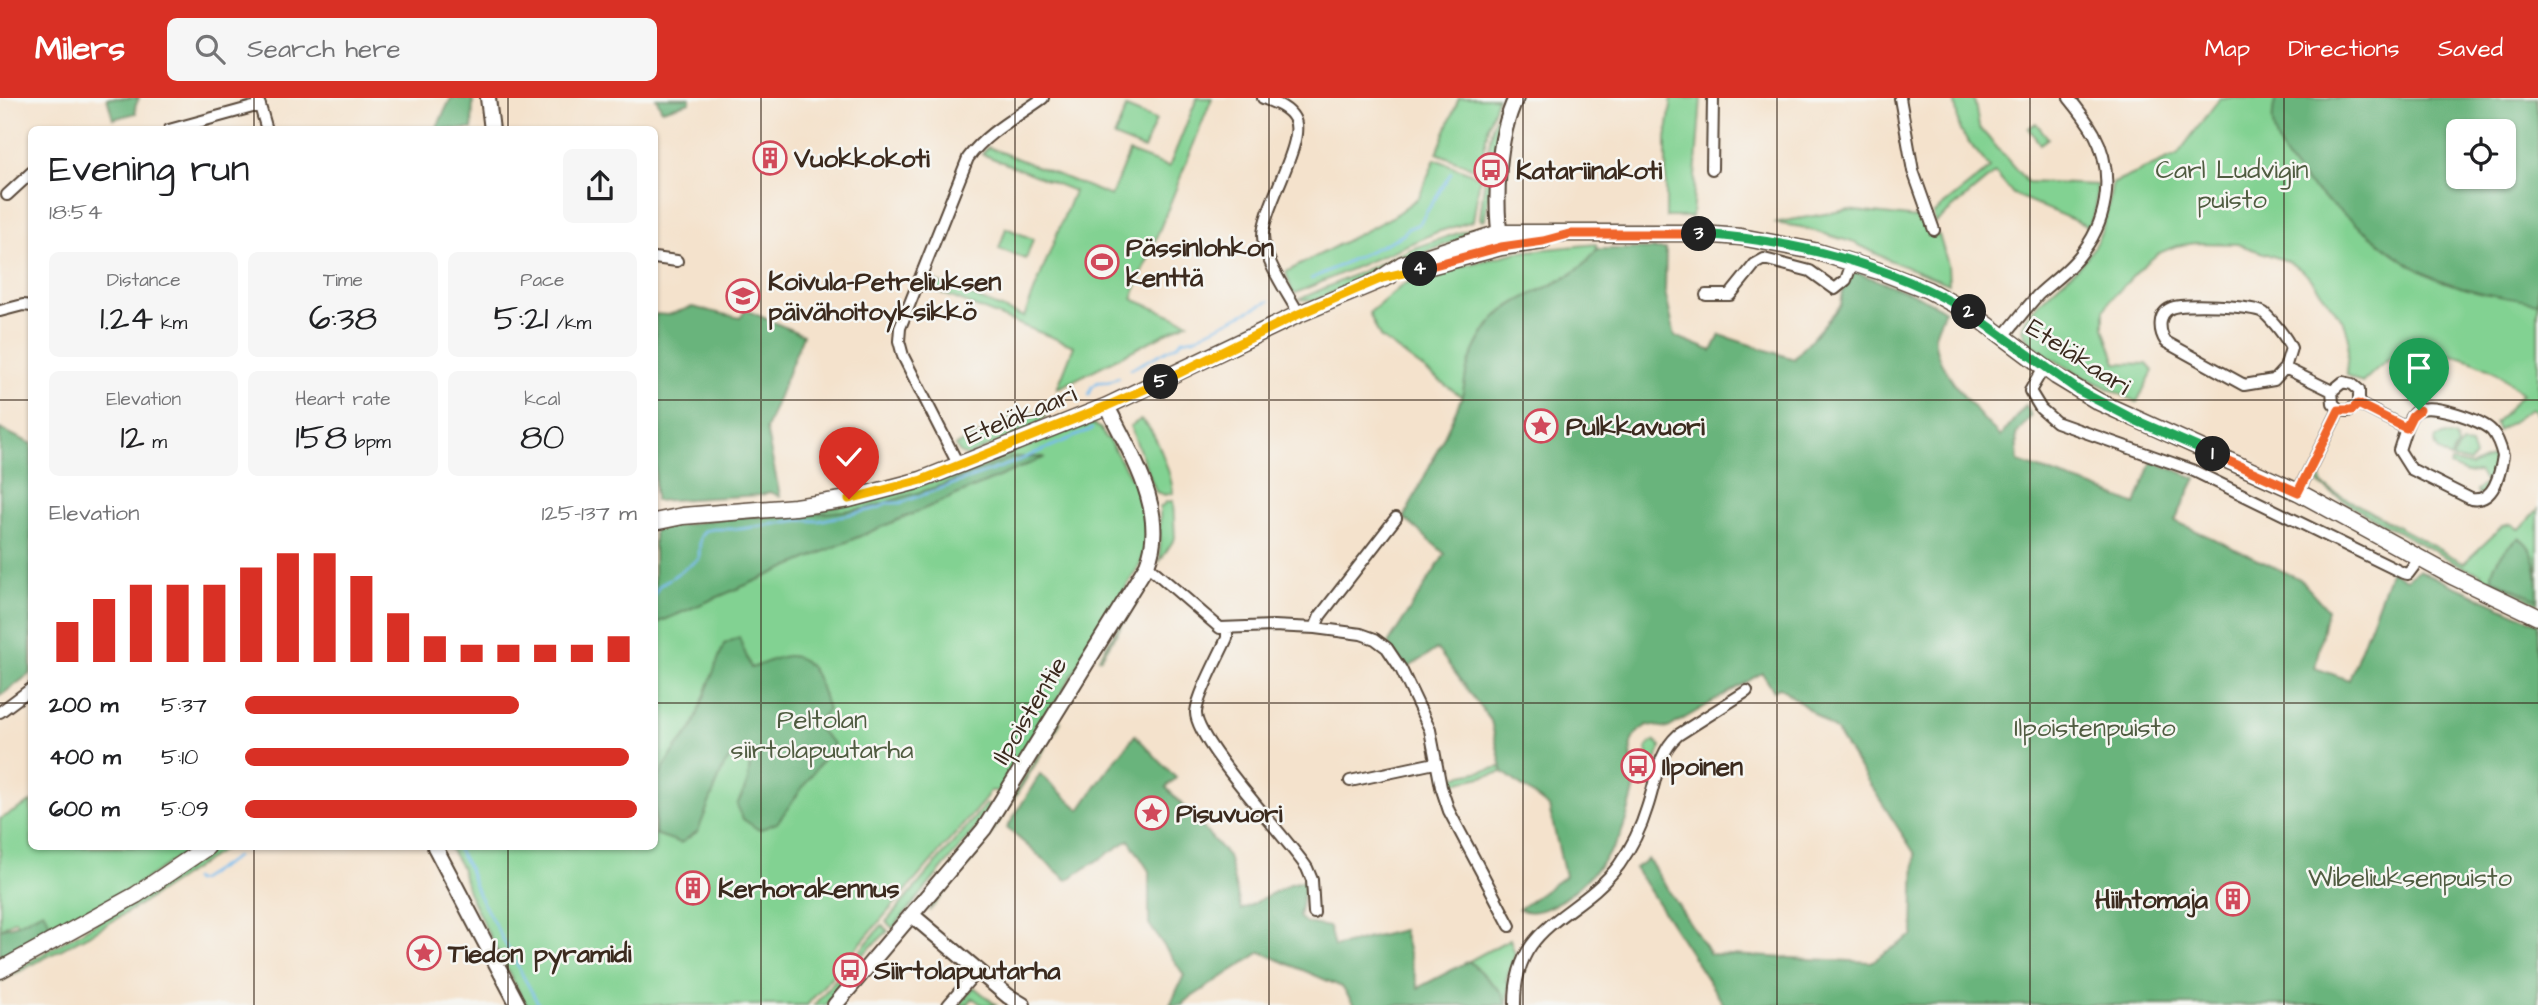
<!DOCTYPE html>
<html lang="en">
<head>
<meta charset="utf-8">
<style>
  body { margin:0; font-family:"Architects Daughter",sans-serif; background:#f6f6f6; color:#202124; height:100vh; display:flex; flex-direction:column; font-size:26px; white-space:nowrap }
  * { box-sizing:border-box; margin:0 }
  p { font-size:23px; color:#757577 }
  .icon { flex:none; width:38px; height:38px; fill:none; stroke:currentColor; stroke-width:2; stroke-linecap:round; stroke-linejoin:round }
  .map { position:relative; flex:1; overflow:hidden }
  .side { position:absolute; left:28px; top:28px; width:630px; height:724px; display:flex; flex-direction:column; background:#fff; border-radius:10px; box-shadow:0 2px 5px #0004 }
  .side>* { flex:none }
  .buttons { position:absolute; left:2446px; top:21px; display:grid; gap:14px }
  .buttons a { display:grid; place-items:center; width:70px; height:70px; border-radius:10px; background:#fff; box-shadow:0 2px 5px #0004; font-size:35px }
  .pin { position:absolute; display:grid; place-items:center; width:60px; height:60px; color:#fff; margin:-72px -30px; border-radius:50% 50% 50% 0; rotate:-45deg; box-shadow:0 0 7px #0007 }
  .pin .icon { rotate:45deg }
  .km { position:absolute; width:35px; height:35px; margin:-18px; border-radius:50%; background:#222; color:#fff; font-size:19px; line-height:35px; text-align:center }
  .round { display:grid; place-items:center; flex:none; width:74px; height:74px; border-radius:10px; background:#f6f6f6 }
  .summary { display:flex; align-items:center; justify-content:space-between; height:119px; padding:0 21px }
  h1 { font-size:38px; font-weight:600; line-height:52px }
  .metrics { display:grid; grid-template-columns:repeat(3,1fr); gap:10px; height:119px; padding:7px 21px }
  .metrics div { display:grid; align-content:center; border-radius:10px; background:#f6f6f6; text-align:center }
  .metrics b { font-size:35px; font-weight:600 }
  .metrics small { font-size:19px; font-weight:400 }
  .metrics p { font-size:19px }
  .chart { height:196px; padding:14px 21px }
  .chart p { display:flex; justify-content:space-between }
  .chart svg { width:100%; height:126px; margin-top:7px; stroke:#d93025; stroke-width:6 }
  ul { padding:0 21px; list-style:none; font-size:23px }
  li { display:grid; grid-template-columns:112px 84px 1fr; align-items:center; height:52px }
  li i { height:18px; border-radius:9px; background:#d93025 }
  header { display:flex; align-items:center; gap:42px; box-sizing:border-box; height:98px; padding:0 35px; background:#d93025; color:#fff }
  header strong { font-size:33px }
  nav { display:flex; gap:38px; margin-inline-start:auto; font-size:24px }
  .search { width:490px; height:63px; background:#f6f6f6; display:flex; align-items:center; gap:18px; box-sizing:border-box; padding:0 24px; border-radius:10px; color:#757577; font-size:26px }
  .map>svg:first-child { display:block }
  .green { fill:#82d292; stroke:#5e7e58; stroke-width:2; fill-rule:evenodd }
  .forest { fill:#69b47c; stroke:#526f4d; stroke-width:2; fill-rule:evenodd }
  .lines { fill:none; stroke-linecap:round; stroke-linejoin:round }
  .stream { stroke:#77bbed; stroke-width:2.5 }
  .minor-casing { stroke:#574638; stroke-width:14 }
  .tertiary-casing { stroke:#574638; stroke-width:18 }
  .secondary-casing { stroke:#574638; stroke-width:19 }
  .minor { stroke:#fff; stroke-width:10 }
  .tertiary { stroke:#fff; stroke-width:14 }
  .secondary { stroke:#fff; stroke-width:16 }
  .split-1-casing { stroke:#fff; stroke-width:14 }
  .split-2-casing { stroke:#fff; stroke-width:14 }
  .split-3-casing { stroke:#fff; stroke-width:14 }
  .split-4-casing { stroke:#fff; stroke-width:14 }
  .split-5-casing { stroke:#fff; stroke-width:14 }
  .split-6-casing { stroke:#fff; stroke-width:14 }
  .split-1 { stroke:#f0652b; stroke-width:9 }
  .split-2 { stroke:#22a559; stroke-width:9 }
  .split-3 { stroke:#22a559; stroke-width:9 }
  .split-4 { stroke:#f0652b; stroke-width:9 }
  .split-5 { stroke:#f5b400; stroke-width:9 }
  .split-6 { stroke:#f5b400; stroke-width:9 }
  .grid { fill:none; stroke:#3b2a1e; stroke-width:2; stroke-opacity:0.55 }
  .labels { text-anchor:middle; stroke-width:5; stroke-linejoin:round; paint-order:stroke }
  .poi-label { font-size:26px; font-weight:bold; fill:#3b2a1e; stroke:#f6f6f2; text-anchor:start }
  .park-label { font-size:26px; fill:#505c41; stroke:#f6f6f2 }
  .street-label { font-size:26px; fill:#3b2a1e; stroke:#f6f6f2 }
</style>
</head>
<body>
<header>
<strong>Milers</strong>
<div class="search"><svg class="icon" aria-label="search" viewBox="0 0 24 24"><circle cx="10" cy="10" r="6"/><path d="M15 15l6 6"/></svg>Search here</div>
<nav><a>Map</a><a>Directions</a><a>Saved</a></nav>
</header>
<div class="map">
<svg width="2538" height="907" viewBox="0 0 2538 907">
  <rect width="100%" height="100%" fill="#f6f6f2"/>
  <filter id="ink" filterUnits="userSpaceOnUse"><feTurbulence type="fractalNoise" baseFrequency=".0143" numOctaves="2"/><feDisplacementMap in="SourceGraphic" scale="14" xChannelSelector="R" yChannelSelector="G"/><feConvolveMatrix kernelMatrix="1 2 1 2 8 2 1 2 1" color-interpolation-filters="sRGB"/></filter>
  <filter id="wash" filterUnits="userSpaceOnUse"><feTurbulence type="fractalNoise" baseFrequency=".00686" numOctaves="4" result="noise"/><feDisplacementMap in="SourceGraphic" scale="28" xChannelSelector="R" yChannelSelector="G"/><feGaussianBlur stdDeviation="1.57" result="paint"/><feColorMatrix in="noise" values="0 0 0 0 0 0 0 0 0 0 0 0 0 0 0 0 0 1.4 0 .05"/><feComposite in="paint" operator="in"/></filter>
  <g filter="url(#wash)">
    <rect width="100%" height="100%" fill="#f4e2cc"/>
    <path class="green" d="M1197,0H1212L1132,201L1188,224L1057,291L1074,248L926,189L929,181L1024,219L1074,93L982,56L988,49L1111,98L1129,54L1169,69Z
      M1459,0H1497L1488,28L1480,73L1437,55Z
      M1502,0H1509L1501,17L1493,63L1487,68L1489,76L1485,75L1492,29Z
      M1672,0H1701L1692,119H1666V41Z
      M1954,0H1974L1979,29L2027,84L2097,87L2096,109L2089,129L2013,96L1995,75L1935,125L1933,116L1990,70L1960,33Z
      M2220,0H2538V318L2532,310L2498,333L2495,325L2522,296C2514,289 2506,280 2497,275C2471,259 2420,244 2392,260C2381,265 2371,277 2362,285L2346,277L2349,240L2344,224L2311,181L2300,171L2287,163L2237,146L2196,145L2176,148L2159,155L2144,167L2111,201L2104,212V230L2116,265L2147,266L2153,273L2137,304C2112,292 2031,257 2022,232C2026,210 2065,183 2080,167C2102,144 2108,117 2112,86L2177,57ZM2459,33H2504V79H2459Z
      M1126,10L1156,22L1144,51L1114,39Z
      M2036,25L2048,40L2040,46L2028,30Z
      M1435,61L1480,79L1473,123L1437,134L1296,195L1292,194L1286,174L1392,119L1419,99Z
      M1485,78L1491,82L1485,121L1482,122L1480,121Z
      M1847,112L1926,121L1933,138L1939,137L1948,167L1949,186L1889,162L1855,145L1801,129L1774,125Z
      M1482,127L1476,135L1410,160L1313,203L1300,201L1414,150Z
      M1006,130L1033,141L1026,161L999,151Z
      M1596,146L1597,151C1586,169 1570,177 1551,187C1533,196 1510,205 1495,220C1475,241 1467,272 1462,299L1380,239L1369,215L1404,186L1443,173L1518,154Z
      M1025,313L1045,317L1046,319L1033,329L968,358L961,356L955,348Z
      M1140,322C1155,328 1172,379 1173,395L1165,397L1156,394L1130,328Z
      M1093,326L1101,331L1105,340H1108C1132,386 1160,410 1141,465L1001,693H990L983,704L807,907H526L487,833L468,794L461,769L449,749H654L655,515L657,525L1043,360L1012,359L946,386L865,411L774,419L853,406L948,379L1079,328Z
      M2445,337L2455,339L2458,348L2450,361C2442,356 2432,350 2436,340Z
      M2462,346L2471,347L2475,359L2470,365L2452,361Z
      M2496,357C2495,371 2492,389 2479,397L2476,392L2486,385L2478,374L2466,375L2450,368L2451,364L2471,368Z
      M2319,373L2323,388L2464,465L2503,428L2511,426L2520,431L2538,411V505L2479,477L2481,475L2467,471L2358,412L2320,387L2317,382Z
      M1173,403L1175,440L1160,463V410L1166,404Z
      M1149,484L1101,560H1099L1145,485Z
      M1059,623L1061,624L1009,709H1006Z
      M1655,643L1661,649L1652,672L1646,651L1650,645Z
      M1501,669L1503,674L1446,687L1444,681Z
      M31,704L32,749H193L132,790L51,837L43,813L18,826L15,822L0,831V721Z
      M986,706L989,708V712L976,730L893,830L886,824Z
      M1003,713L1005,715L981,752L929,813L932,805L978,750Z
      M215,749H227L144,804L96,833L1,883L15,872L159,789Z
      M882,827L888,833L856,863L853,861Z
      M1510,841L1515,856L1506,883L1509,885L1507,907L1501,894L1469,863Z
      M845,871L847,874L846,878L826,907H814Z
      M974,889L996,907H982L973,900L967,907H959Z"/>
    <path class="forest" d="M107,0H139L135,9L136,15L113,21Z
      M451,0H473L472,31H436Z
      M656,0H690V4L662,12Z
      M2276,0H2538V205C2503,199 2468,194 2435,180C2407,168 2384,148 2360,129C2323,100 2257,55 2276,0ZM2459,33H2504V79H2459Z
      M1597,151H1666L1665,194L1675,238L1712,253L1720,237L1794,261L1841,207L1843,192L1855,174L1914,196L1945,212C1942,220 1936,230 1935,238C1931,267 1981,319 2000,339L2026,307L2031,318L2016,337L2018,364L2093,389L2136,407L2152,363L2196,380L2175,423L2300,481L2327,511L2315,570L2349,582L2391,472L2406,481L2418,472L2538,525V907H1724L1635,770L1648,761L1710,856L1871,864L1913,837L1915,756L1835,632L1780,589L1774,593L1762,575L1668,630L1647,627C1619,645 1635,659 1635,684C1635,693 1631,703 1629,711C1627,719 1624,728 1621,736C1609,762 1551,828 1519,811L1565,778L1549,709L1503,674L1491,623L1437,551L1406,571L1388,546L1445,456L1404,420C1423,381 1443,343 1460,303C1465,293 1464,282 1467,271C1472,255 1484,232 1496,220C1526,190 1574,188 1597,151Z
      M692,209L740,220L746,212L803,237L766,331L780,398L769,394L762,397L655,403V216L668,217Z
      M0,331L32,346L31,575L0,598Z
      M1012,359H1045L657,525L654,515V432L730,419L792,418L865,411L946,386Z
      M2519,440C2538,450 2538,480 2538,501L2492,481C2491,464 2506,450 2519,440Z
      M739,539L751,570C762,567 777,558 788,558C815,558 822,592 828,612L814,627L834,646L777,725L759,732L743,721L737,707L748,684L750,663L739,654L734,655L724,668L698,733L681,745L655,736V685L676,650L692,631L724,546Z
      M1135,637L1176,680L1166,689L1228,758L1241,812L1290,786L1306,782L1299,819L1306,825L1329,829L1334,849L1403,832L1418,890L1469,863L1501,894L1507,907H1354L1342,889L1261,854L1184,904L1183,907H1170L1184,877L1149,826V773L1129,742L1067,782L1007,730L1040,676L1080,712L1104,677Z
      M43,813L49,823L51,837L0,864V831L18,826Z"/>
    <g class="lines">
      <path class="stream" d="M1311,181L1403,137L1407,131L1419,126L1451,75
        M1131,271L1179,246L1182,242L1194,240L1269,203
        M1089,297L1092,289L1098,284H1108L1118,279
        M654,498L659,488L699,461L700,440L704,433L713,431H740L801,422L818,423L879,410L886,405H900L1015,364L1092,331
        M456,749L468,769L478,796L539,907
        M247,752L250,749
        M193,781L195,783L200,782L236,759"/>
    </g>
  </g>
  <g filter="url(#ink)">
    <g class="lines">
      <defs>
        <path id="minor" d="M1263,0C1275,5 1288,9 1294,20C1307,42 1263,109 1263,138C1263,160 1288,196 1299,216
          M1900,0L1913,73L1934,132
          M258,1L267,32
          M169,32L260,7
          M1712,71L1713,0
          M7,97L32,74
          M654,160L677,163
          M1706,197H1730L1755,166L1764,161L1810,173L1835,191L1846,182L1852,165
          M0,213L23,207L32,208
          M2004,238C2015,225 2026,210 2038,197C2054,182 2072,170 2084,152C2109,119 2114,72 2094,35C2087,23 2078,11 2069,0
          M2044,269L2030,293L2041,311L2056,324L2192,372L2403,475L2408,476L2420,460
          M2285,270L2274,282L2244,287L2166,244C2159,234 2157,216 2171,210C2182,205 2254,207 2264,215C2273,223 2286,239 2291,250L2285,270L2332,293L2333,305L2339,312
          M2332,293L2343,284L2352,286L2359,292V306
          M2339,312L2348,313L2359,306L2406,330L2399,352L2411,371L2471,401C2494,405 2500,376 2503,358C2501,350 2497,339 2492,333C2482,322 2433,305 2419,312C2411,315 2409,323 2406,330
          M959,368L903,258L899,243L900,230L968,60C987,34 1017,19 1043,0
          M2298,394L2339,312
          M1147,467L1220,530L1273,528L1315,530L1361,536L1375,541L1387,550L1401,571L1430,632L1441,689L1449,713L1510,828
          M1315,530L1320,518L1396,420
          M1227,531V540C1219,558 1198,596 1196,614C1194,642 1288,741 1307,770L1312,782L1314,815
          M0,614L32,590
          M1350,683L1435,665
          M948,907L978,872
          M1515,907C1514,824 1577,822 1619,767C1631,750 1641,730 1647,710C1656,684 1657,656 1678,637L1747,593"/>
        <path id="tertiary" d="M488,0L492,32
          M1501,147C1494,104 1497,39 1516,0
          M435,749L518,907
          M912,817L1008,898L1023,907
          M835,907L984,731L1147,467C1169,414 1130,355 1107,308"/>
        <path id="secondary" d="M1419,171L1501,149L1543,143
          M1382,180L1403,166L1499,135H1688L1741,139L1814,153L1879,173L1928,192L1977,219L2056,278L2099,304L2298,394L2452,478L2538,519
          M654,424L683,418L795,409L849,401L921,382L1107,308L1299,216L1390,178
          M0,872L136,797L207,749"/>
      </defs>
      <use href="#minor" class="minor-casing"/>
      <use href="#tertiary" class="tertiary-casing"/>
      <use href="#secondary" class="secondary-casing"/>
      <use href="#minor" class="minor"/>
      <use href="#tertiary" class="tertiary"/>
      <use href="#secondary" class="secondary"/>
    </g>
  </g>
  <g class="lines" filter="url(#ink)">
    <defs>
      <path id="split-1" d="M2213,356L2298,394L2339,312H2352L2358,306L2406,330L2412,318L2419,312"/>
      <path id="split-2" d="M1969,214L2078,292L2135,322L2213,356"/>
      <path id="split-3" d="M1699,136C1792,142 1889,166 1969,214"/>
      <path id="split-4" d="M1420,171L1501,149L1543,143L1569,136H1699"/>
      <path id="split-5" d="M1161,284L1299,216L1382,180L1420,171"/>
      <path id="split-6" d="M849,401L922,382L1107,308L1161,284"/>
    </defs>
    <use href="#split-1" class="split-1-casing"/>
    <use href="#split-2" class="split-2-casing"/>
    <use href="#split-3" class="split-3-casing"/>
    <use href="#split-4" class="split-4-casing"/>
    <use href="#split-5" class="split-5-casing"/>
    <use href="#split-6" class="split-6-casing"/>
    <use href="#split-1" class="split-1"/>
    <use href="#split-2" class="split-2"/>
    <use href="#split-3" class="split-3"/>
    <use href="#split-4" class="split-4"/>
    <use href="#split-5" class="split-5"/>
    <use href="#split-6" class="split-6"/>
  </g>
  <path class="grid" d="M254,0V32M508,0V32M761,0V907M1015,0V907M1269,0V907M1523,0V907M1777,0V907M2030,0V907M2284,0V907M0,302H32M654,302H2538M0,605H32M654,605H2538M254,749V907M508,749V907"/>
  <defs>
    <symbol id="building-ring" viewBox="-11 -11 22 22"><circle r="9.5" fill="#f6f6f2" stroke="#d1495b" stroke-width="1.5"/><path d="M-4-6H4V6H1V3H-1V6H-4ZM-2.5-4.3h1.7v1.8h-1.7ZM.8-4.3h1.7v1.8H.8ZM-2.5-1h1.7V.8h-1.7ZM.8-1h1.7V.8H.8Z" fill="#d1495b"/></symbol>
    <symbol id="bus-ring" viewBox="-11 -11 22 22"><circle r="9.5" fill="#f6f6f2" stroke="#d1495b" stroke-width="1.5"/><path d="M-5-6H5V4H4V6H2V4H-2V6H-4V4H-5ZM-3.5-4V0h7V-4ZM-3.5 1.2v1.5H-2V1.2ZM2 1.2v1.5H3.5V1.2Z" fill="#d1495b"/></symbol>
    <symbol id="stadium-ring" viewBox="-11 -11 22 22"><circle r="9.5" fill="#f6f6f2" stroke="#d1495b" stroke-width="1.5"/><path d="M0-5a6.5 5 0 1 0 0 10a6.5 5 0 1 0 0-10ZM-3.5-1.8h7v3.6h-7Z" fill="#d1495b"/></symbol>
    <symbol id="school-ring" viewBox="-11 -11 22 22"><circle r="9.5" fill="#f6f6f2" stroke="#d1495b" stroke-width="1.5"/><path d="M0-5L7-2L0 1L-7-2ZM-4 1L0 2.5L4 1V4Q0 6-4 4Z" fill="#d1495b"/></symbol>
    <symbol id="sight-ring" viewBox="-11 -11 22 22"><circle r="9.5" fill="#f6f6f2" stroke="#d1495b" stroke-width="1.5"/><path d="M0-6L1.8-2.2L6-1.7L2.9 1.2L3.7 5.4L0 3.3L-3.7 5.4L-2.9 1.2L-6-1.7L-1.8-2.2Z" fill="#d1495b"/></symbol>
  </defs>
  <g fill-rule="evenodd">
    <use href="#building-ring" x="751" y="41" width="38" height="38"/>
    <use href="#bus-ring" x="1472" y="53" width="38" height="38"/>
    <use href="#stadium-ring" x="1083" y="145" width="38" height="38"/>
    <use href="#school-ring" x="724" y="179" width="38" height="38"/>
    <use href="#sight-ring" x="1522" y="309" width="38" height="38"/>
    <use href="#bus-ring" x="1619" y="649" width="38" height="38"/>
    <use href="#sight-ring" x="1133" y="696" width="38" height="38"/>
    <use href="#building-ring" x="674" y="771" width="38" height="38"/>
    <use href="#building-ring" x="2214" y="782" width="38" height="38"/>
    <use href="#sight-ring" x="405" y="836" width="38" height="38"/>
    <use href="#bus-ring" x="831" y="853" width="38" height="38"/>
  </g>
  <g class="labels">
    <g class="poi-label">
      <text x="794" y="69">Vuokkokoti</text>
      <text x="1516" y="81">Katariinakoti</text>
      <text x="1126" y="158">Pässinlohkon<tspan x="1126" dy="30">kenttä</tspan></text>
      <text x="768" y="192">Koivula-Petreliuksen<tspan x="768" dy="30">päivähoitoyksikkö</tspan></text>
      <text x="1566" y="337">Pulkkavuori</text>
      <text x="1662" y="677">Ilpoinen</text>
      <text x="1176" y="724">Pisuvuori</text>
      <text x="718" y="799">Kerhorakennus</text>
      <text x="2208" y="810" text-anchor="end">Hiihtomaja</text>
      <text x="448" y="864">Tiedon pyramidi</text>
      <text x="874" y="881">Siirtolapuutarha</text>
    </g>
    <g class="park-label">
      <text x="2232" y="80">Carl Ludvigin<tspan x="2232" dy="30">puisto</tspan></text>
      <text x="822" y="630">Peltolan<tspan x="822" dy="30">siirtolapuutarha</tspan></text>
      <text x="2095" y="638">Ilpoistenpuisto</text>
      <text x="2410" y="788">Wibeliuksenpuisto</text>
    </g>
    <g class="street-label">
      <text transform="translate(2079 258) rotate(33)" y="9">Eteläkaari</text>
      <text transform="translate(1020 316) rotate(-22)" y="9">Eteläkaari</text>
      <text transform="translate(1029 612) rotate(-59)" y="9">Ilpoistentie</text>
    </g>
  </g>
</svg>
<div class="buttons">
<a><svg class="icon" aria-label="locate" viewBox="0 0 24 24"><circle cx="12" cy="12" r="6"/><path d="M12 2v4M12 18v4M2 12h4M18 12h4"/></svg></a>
</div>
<div class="pin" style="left:2419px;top:312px;background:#1e9e55"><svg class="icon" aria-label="arrive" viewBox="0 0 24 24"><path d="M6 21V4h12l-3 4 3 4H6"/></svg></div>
<div class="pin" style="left:849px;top:401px;background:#d93025"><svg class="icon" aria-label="check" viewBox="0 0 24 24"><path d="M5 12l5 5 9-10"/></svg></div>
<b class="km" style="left:2213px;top:356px">1</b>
<b class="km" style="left:1969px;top:214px">2</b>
<b class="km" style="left:1699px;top:136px">3</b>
<b class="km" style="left:1420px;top:171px">4</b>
<b class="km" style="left:1161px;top:284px">5</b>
<section class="side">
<div class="summary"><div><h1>Evening run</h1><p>18:54</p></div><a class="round"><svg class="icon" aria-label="share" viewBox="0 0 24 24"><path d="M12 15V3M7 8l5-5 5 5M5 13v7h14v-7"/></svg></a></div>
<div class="metrics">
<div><p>Distance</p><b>1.24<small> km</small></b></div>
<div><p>Time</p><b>6:38</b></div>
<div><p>Pace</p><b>5:21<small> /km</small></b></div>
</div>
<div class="metrics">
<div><p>Elevation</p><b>12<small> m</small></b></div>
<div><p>Heart rate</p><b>158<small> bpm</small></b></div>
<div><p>kcal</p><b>80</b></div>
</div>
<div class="chart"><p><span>Elevation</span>125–137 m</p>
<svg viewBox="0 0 160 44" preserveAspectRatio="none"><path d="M5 44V30M15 44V22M25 44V17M35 44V17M45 44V17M55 44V11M65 44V6M75 44V6M85 44V14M95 44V27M105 44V35M115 44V38M125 44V38M135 44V38M145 44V38M155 44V35"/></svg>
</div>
<ul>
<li><b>200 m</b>5:37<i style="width:70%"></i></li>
<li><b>400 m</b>5:10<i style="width:98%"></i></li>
<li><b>600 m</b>5:09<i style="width:100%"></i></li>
</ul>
</section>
</div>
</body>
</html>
